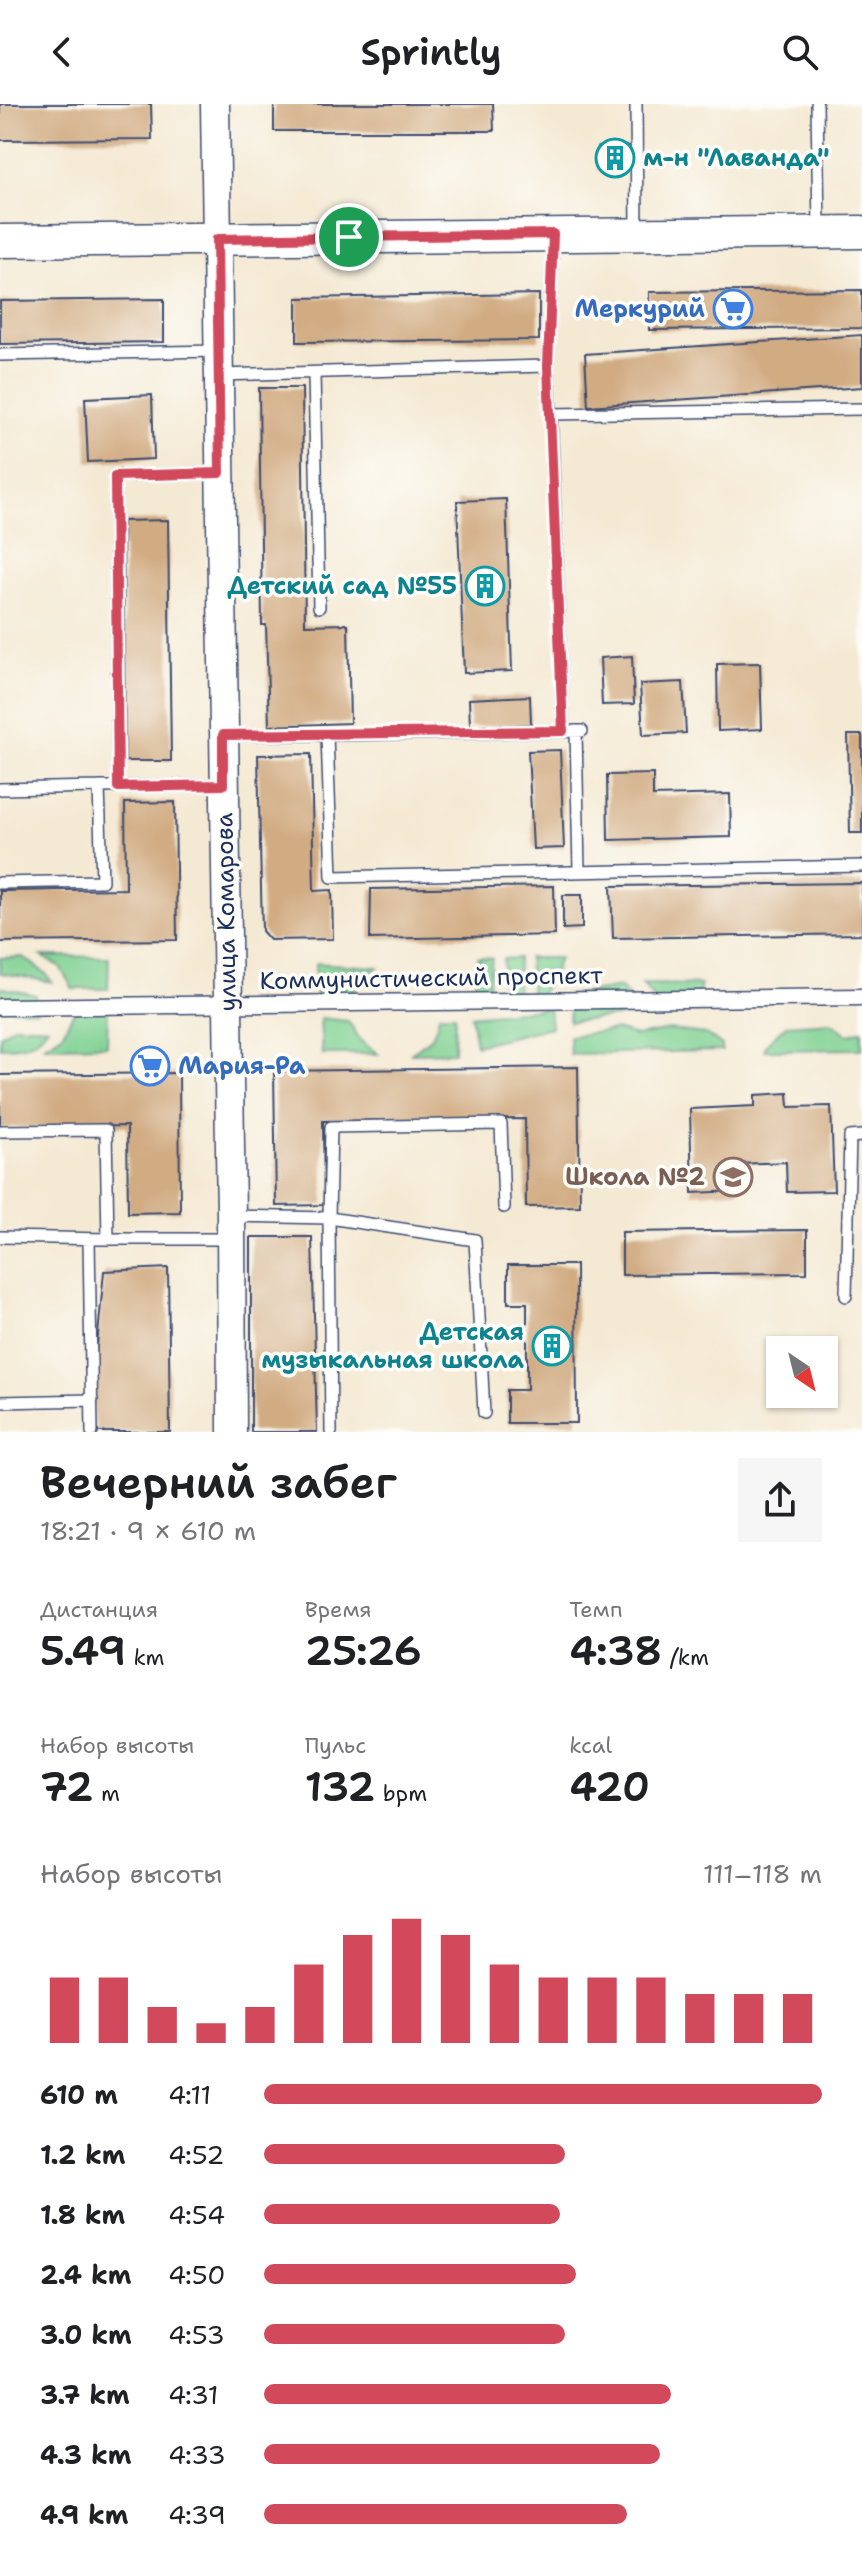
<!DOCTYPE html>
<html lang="ru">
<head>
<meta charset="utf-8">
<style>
  body { margin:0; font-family:"Shantell Sans",sans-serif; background:#f6f6f6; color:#202124; height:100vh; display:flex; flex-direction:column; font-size:30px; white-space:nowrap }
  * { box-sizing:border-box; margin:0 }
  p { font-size:26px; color:#757577 }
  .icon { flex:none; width:44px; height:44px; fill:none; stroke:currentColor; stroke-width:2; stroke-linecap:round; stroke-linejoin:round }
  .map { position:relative; height:1328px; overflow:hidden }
  .panel { display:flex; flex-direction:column; background:#fff; flex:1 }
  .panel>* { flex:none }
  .needle { width:52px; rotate:145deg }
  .controls { position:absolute; left:766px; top:1232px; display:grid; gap:16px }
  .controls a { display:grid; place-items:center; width:72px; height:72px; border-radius:0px; background:#fff; box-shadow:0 2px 6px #0004; font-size:40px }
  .pin { position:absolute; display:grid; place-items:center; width:68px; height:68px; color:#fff; margin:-34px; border:4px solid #fff; border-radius:50%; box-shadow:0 2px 8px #0007 }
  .round { display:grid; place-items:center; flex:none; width:84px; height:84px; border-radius:0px; background:#f6f6f6 }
  .headline { display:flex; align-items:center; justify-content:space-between; height:136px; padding:0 40px }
  h1 { font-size:44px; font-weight:600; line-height:60px }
  .stats { display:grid; grid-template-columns:repeat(3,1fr); gap:12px; height:136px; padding:8px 40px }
  .stats div { display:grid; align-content:center }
  .stats b { font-size:40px; font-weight:600 }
  .stats small { font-size:22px; font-weight:400 }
  .stats p { font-size:22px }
  .chart { height:224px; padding:16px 40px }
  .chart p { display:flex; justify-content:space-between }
  .chart svg { width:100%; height:144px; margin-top:8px; stroke:#d1495b; stroke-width:6 }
  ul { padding:0 40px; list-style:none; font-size:26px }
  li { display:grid; grid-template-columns:128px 96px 1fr; align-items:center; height:60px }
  li i { height:20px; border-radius:10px; background:#d1495b }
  header { display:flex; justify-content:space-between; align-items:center; height:104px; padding:0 40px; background:#fff; font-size:36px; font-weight:600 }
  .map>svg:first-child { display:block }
  .green { fill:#7ed091; stroke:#4c8078; stroke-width:2 }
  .building { fill:#d1ac83 }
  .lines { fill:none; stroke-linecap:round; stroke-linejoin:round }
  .service-casing { stroke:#3c4b70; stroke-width:14 }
  .pedestrian-casing { stroke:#3c4b70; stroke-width:19 }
  .tertiary-casing { stroke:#3c4b70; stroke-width:31 }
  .secondary-casing { stroke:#3c4b70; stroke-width:35 }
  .service { stroke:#fff; stroke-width:11 }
  .pedestrian { stroke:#fff; stroke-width:16 }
  .tertiary { stroke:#fff; stroke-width:28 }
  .secondary { stroke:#fff; stroke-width:32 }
  .route-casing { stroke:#fff; stroke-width:16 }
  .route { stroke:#d1495b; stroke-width:10 }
  .labels { text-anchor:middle; stroke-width:7; stroke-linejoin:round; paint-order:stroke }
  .culture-label { font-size:24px; font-weight:bold; fill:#0d838f; stroke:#fdfcf7; text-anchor:end }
  .shop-label { font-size:24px; font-weight:bold; fill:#366cbe; stroke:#fdfcf7; text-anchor:end }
  .street-label { font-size:24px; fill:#1b2f5e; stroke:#fdfcf7 }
  .education-label { font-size:24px; font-weight:bold; fill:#785e54; stroke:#fdfcf7; text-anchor:end }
</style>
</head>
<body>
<header><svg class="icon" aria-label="back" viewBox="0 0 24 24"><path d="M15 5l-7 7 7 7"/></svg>Sprintly<svg class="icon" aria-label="search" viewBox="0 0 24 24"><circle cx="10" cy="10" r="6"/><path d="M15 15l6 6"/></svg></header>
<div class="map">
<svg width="862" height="1328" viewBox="0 0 862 1328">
  <rect width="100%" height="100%" fill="#fdfcf7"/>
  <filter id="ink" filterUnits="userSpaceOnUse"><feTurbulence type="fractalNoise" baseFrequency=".0125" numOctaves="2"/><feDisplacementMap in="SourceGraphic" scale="16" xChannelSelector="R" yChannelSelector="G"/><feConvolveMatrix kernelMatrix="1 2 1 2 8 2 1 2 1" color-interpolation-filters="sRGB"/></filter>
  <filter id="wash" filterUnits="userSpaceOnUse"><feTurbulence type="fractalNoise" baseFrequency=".006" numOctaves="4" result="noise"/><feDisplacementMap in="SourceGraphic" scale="32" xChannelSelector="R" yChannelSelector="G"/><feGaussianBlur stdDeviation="1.8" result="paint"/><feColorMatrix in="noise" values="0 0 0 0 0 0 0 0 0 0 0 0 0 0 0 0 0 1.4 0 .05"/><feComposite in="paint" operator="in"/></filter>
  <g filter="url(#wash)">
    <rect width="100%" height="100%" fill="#f4e9d3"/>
    <path class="green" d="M42,852L109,853L108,885H73L60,863Z
      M23,853L46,870L52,878L0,869V854Z
      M478,853L492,854L487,893L474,890Z
      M518,854L517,892L502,894L503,855Z
      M528,854H559L552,873L539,892H531Z
      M315,859L378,863L358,878L350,896H316Z
      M642,880L701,881L696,898L663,906Z
      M0,883L36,891L37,907L0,903Z
      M619,883L646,910L569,918V892Z
      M549,904L551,923L476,941L471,912Z
      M108,905L107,941L43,942L62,930L75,906Z
      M439,910H455L454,948L410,949C426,940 438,929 439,910Z
      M320,914L348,917L361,937L378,950H322Z
      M831,918L848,931L862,926V945L764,946L765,941L786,921Z
      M15,921L48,923C35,941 21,943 0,943V931Z
      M616,926L636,932L670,926L706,930L722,942V947L570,950L569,932Z"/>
    <g id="blocks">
      <path class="building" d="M0,0H151L152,35L0,36Z
        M274,0H493L494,27H274Z
        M632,42L633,66L598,67V43Z
        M862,186V224L649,226V188Z
        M539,190V236L297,238V194Z
        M164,195V238L0,240V197Z
        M862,231V283L588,302L585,250Z
        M259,284H302L305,521L348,520L350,619L269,622L266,521H262Z
        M152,291L154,355L88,358L85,294Z
        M506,395L512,567L464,569L457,397Z
        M168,416L171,657H125L123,417Z
        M632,552L634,600L602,601L600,554Z
        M760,559L762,625L718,627L717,560Z
        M683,578L686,629L643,631L640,580Z
        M530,592L531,620L470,623L469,595Z
        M848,631H862V729H850Z
        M560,646L564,744L533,745L528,647Z
        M311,650L314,787L332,786L333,835L270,836L262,827L258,651Z
        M653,670V692L730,690L731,733L608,736L607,671Z
        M175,698L177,836L0,838V787L126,785L125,699Z
        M862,779V830L613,834L611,782Z
        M554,782L555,831L370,835L371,785Z
        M563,791H582V824L563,825Z
        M578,963L580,1102L526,1103L525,1015L323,1017L324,1101L276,1102L274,967Z
        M179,969L180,1108L128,1109L127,1022L0,1024V971Z
        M788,989L789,1003L831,1002L834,1087L787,1088L786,1058L738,1060L739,1087L692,1089L690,1005L755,1002V991Z
        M807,1126V1169L622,1171V1128Z
        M251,1133H312L317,1328H251Z
        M508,1161H576L577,1319H507V1286H527V1199H508Z
        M168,1164L170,1328H96L92,1296L104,1167Z"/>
    </g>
  </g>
  <g filter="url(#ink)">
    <use href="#blocks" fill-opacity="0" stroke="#3c4b70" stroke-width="2"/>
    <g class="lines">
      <defs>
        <path id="service" d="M636,0L637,127
          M817,0L819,124
          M0,251L219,247
          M548,262L551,310L862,305
          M314,269L319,503
          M219,271L548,262L553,132
          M551,310L563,627
          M576,627L579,766
          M223,631H327L332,773L862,762
          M327,631L582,627
          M118,683L115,372L219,369
          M0,685L99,683
          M0,779L102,777L99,683L223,681
          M0,1027L106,1026L108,1135H231
          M232,1112L329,1114L331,1023L501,1020L504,1103
          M0,1133L108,1135
          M89,1135L92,1328
          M846,1192L850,1033L862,1032
          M0,1298L92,1296
          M331,1328L329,1114L475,1136L484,1309"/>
        <path id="pedestrian" d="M0,903L862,893"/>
        <path id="tertiary" d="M215,0L231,1112L232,1328"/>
        <path id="secondary" d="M0,137L862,128"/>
      </defs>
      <use href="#service" class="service-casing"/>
      <use href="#pedestrian" class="pedestrian-casing"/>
      <use href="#tertiary" class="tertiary-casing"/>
      <use href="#secondary" class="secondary-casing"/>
      <use href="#service" class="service"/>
      <use href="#pedestrian" class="pedestrian"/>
      <use href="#tertiary" class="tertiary"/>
      <use href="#secondary" class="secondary"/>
    </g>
  </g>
  <g class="lines" filter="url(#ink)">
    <defs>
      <path id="route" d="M553,130L548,262L563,627L223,631V681L118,683L115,372L220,369L217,135Z"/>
    </defs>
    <use href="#route" class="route-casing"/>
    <use href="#route" class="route"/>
  </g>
  <defs>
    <symbol id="building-ring" viewBox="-11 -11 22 22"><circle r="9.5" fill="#fdfcf7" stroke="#0f9aa8" stroke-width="1.5"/><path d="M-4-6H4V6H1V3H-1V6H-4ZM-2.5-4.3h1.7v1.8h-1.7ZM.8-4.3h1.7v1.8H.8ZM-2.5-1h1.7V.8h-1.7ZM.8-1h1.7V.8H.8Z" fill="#0f9aa8"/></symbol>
    <symbol id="supermarket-ring" viewBox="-11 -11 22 22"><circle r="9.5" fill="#fdfcf7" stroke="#3f7fe0" stroke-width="1.5"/><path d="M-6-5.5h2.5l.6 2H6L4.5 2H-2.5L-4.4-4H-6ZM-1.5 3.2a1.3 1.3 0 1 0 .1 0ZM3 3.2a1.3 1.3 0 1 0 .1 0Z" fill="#3f7fe0"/></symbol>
    <symbol id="school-ring" viewBox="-11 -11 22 22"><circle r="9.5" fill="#fdfcf7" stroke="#8d6e63" stroke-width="1.5"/><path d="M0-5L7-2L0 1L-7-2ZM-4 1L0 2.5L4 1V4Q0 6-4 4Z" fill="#8d6e63"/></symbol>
  </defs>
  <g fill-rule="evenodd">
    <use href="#building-ring" x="593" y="32" width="44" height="44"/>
    <use href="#supermarket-ring" x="711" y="183" width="44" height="44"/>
    <use href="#building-ring" x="463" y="460" width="44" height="44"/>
    <use href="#supermarket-ring" x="128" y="940" width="44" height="44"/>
    <use href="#school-ring" x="711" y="1051" width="44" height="44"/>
    <use href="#building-ring" x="530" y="1220" width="44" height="44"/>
  </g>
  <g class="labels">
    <g class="culture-label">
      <text x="643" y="62" text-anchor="start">м-н "Лаванда"</text>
      <text x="457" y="490">Детский сад №55</text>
      <text x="524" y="1236">Детская<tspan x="524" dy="28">музыкальная школа</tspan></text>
    </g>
    <g class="shop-label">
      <text x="705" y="213">Меркурий</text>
      <text x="178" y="970" text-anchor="start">Мария-Ра</text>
    </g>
    <g class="street-label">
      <text transform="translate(226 808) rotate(-91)" y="8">улица Комарова</text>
      <text transform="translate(431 874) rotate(-1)" y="8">Коммунистический проспект</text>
    </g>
    <g class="education-label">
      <text x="705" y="1081">Школа №2</text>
    </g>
  </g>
</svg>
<div class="controls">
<a><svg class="needle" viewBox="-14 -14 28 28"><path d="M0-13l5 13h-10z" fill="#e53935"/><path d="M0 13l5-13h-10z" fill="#757577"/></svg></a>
</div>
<div class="pin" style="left:349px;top:133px;background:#1e9e55"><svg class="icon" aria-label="arrive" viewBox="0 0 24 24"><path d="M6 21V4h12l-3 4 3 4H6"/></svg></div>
</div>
<section class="panel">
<div class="headline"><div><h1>Вечерний забег</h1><p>18:21 · 9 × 610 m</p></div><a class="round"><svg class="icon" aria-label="share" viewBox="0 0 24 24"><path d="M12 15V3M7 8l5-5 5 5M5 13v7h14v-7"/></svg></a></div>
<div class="stats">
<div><p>Дистанция</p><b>5.49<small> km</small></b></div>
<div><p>Время</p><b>25:26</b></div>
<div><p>Темп</p><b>4:38<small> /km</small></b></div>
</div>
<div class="stats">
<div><p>Набор высоты</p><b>72<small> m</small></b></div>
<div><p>Пульс</p><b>132<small> bpm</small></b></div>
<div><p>kcal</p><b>420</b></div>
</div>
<div class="chart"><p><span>Набор высоты</span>111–118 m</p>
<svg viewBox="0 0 160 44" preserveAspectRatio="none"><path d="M5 44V24M15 44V24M25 44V33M35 44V38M45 44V33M55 44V20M65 44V11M75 44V6M85 44V11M95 44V20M105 44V24M115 44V24M125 44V24M135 44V29M145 44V29M155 44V29"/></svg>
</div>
<ul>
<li><b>610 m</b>4:11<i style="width:100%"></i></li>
<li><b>1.2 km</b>4:52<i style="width:54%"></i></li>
<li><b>1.8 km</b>4:54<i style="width:53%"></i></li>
<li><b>2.4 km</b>4:50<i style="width:56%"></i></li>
<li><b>3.0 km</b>4:53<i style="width:54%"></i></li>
<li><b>3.7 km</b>4:31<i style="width:73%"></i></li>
<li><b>4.3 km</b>4:33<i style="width:71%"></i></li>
<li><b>4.9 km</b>4:39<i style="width:65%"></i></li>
</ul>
</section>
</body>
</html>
